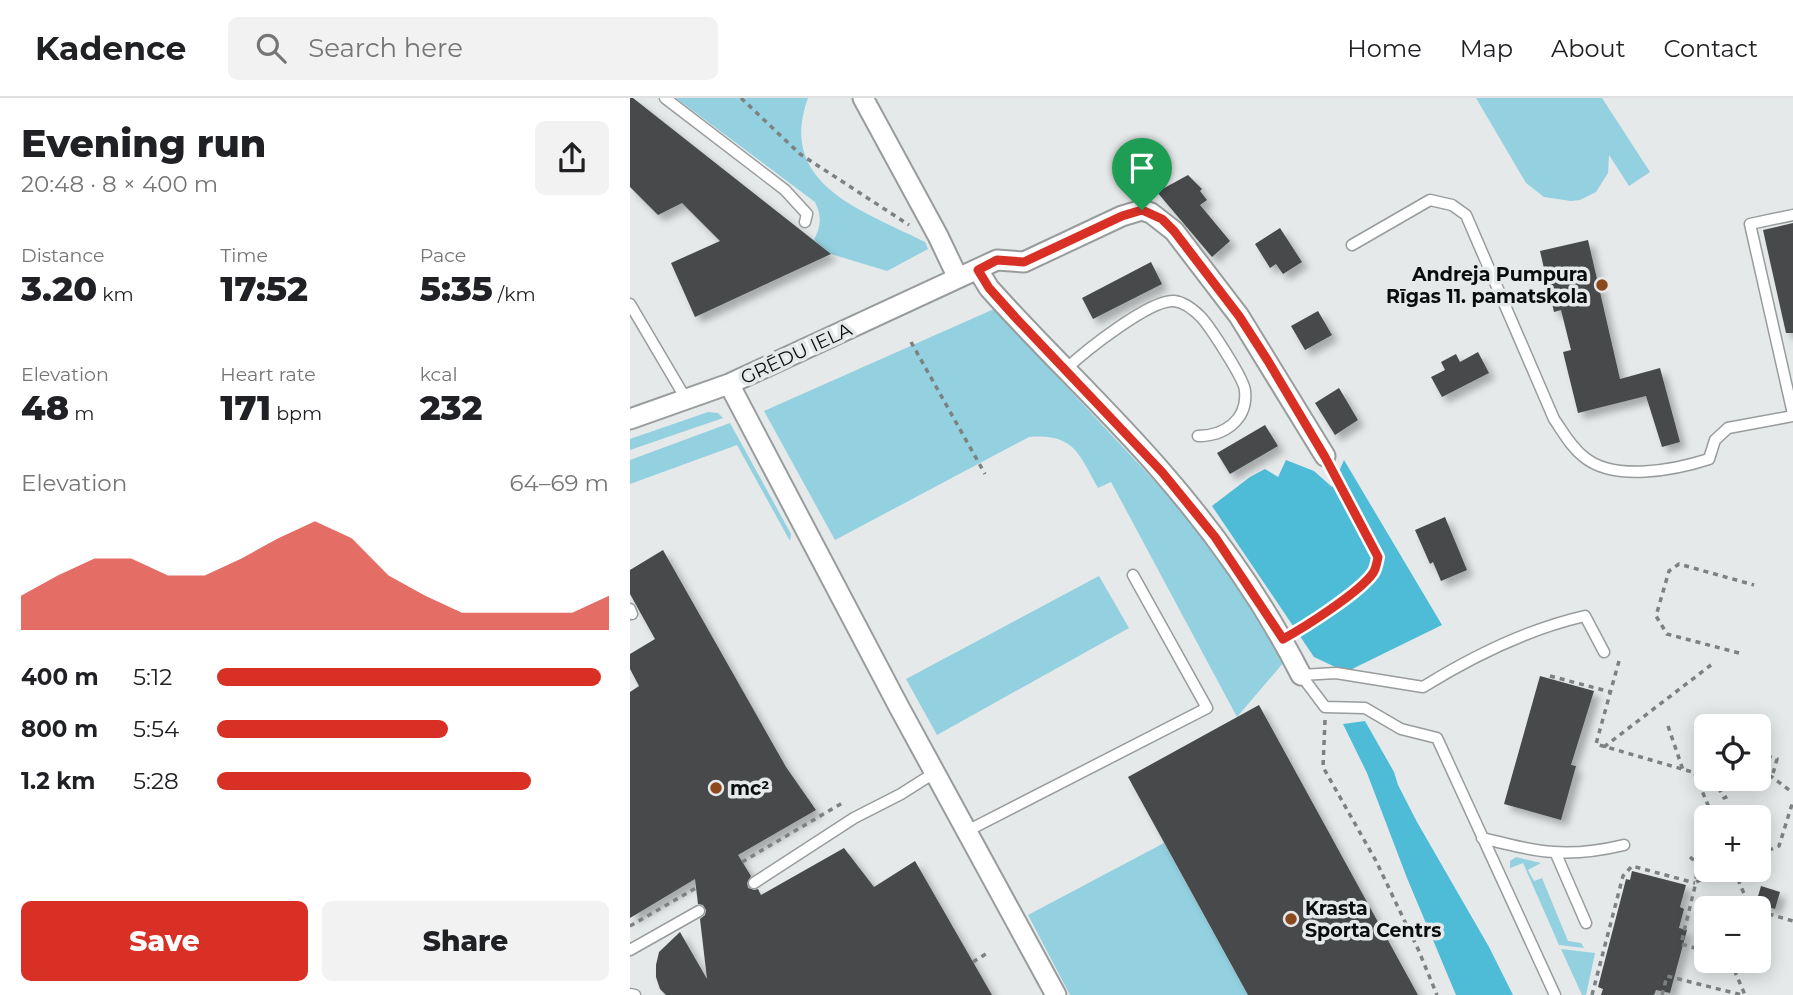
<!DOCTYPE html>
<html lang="en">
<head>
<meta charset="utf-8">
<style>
  body { margin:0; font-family:Montserrat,sans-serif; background:#f2f2f2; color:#202124; height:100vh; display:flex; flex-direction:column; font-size:26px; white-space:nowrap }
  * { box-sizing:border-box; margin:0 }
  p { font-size:23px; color:#757577 }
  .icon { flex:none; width:38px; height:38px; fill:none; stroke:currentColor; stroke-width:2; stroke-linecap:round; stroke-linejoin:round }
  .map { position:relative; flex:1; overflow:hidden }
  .side { display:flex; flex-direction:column; background:#fff; width:630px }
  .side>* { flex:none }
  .buttons { position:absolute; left:1064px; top:616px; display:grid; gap:14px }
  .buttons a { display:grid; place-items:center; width:77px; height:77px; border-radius:10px; background:#fff; box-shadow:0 4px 18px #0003; font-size:35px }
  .pin { position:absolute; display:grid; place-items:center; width:60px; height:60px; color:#fff; margin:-72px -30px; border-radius:50% 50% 50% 0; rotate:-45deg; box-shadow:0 0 7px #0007 }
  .pin .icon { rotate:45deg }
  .round { display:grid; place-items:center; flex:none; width:74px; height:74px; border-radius:10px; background:#f2f2f2 }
  .overview { display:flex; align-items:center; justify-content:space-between; height:119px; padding:0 21px }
  h1 { font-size:38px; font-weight:800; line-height:52px }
  .stats { display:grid; grid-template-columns:repeat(3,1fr); gap:10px; height:119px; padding:7px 21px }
  .stats div { display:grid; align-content:center }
  .stats b { font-size:35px; font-weight:800 }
  .stats small { font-size:19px; font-weight:400 }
  .stats p { font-size:19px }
  .chart { height:196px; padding:14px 21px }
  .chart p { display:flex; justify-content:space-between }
  .chart svg { width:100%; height:126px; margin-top:7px; fill:#d93025; opacity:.7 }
  .action { display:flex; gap:14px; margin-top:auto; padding:14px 21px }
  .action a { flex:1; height:80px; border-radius:10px; background:#d93025; color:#fff; font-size:28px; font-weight:800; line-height:80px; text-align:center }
  .action a+a { background:#f2f2f2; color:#202124 }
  ul { padding:0 21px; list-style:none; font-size:23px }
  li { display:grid; grid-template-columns:112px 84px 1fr; align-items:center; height:52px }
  li i { height:18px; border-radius:9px; background:#d93025 }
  header { display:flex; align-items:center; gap:42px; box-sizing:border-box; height:98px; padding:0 35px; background:#fff; border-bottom:2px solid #e0e0e0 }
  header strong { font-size:33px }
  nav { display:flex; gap:38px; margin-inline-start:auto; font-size:24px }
  .search { width:490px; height:63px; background:#f2f2f2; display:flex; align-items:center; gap:18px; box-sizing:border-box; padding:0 24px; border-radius:10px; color:#757577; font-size:26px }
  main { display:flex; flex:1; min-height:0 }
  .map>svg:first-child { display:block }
  .green { fill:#93d0e0 }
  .forest { fill:#4ebcd6 }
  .building { fill:#474a4b; filter:url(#shadow) }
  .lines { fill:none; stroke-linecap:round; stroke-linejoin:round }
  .service-casing { stroke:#999c9d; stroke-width:13 }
  .minor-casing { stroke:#999c9d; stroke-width:23 }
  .path { stroke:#7e8182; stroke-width:3.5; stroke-dasharray:5 5; stroke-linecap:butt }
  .service { stroke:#fff; stroke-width:10 }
  .minor { stroke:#fff; stroke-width:19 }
  .route-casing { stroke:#fff; stroke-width:14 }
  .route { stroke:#d93025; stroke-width:9 }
  .poi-dot { fill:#8d491e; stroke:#e5e9ea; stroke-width:2.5 }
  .labels { text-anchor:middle; stroke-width:7; stroke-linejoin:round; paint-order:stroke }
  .poi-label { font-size:19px; font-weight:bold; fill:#0b0c0d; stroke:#e5e9ea; text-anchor:start }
  .street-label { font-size:19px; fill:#0b0c0d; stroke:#e5e9ea }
</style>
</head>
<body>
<header>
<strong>Kadence</strong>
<div class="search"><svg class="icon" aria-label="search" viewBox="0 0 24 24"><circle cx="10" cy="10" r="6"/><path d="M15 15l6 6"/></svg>Search here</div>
<nav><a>Home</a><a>Map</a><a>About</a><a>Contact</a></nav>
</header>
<main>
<section class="side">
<div class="overview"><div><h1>Evening run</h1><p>20:48 · 8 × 400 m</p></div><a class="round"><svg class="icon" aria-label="share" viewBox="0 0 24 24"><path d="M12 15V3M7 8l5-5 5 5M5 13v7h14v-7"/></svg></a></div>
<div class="stats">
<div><p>Distance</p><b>3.20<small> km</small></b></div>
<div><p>Time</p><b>17:52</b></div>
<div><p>Pace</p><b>5:35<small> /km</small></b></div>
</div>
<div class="stats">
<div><p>Elevation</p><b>48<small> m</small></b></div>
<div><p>Heart rate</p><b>171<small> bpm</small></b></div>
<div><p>kcal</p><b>232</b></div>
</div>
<div class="chart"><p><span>Elevation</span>64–69 m</p>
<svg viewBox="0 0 160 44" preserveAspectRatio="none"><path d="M0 44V32L10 25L20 19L30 19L40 25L50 25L60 19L70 12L80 6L90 12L100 25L110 32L120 38L130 38L140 38L150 38L160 32V44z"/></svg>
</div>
<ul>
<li><b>400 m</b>5:12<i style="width:98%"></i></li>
<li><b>800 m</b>5:54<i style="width:59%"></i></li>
<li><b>1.2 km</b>5:28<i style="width:80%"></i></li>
</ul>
<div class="action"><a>Save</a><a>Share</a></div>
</section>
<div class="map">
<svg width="1163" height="897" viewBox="0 0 1163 897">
  <defs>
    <filter id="shadow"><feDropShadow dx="6" dy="6" stdDeviation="3.5" flood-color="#0004"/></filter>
  </defs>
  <rect width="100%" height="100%" fill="#e5e9ea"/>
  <path class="green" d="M46,0H178C146,87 234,113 295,144L298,151L257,173L201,156L184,142C191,128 192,119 185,104Z
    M846,0H972L1020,74L999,88L979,57L978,75L966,94L950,102L941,103L914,99L896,85Z
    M364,211L573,435L654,564L607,619L481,384L468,390C449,356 444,335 399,339L205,442L134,313Z
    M78,314L88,315L93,320L0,352V341Z
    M100,325L161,436L160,443L107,347L0,386V362Z
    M469,478L499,530L307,637L276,581Z
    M534,745L618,897H440L398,817Z
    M886,759L911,765L898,772L904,783L912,780L938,843L951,845L954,850L929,847L893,765L880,770V763Z
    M931,851L965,855L956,897H952Z"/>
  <path class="forest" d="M656,362L684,373L702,389L714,362L812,527L716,574L684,559L582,408L620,379L635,371L648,379Z
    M735,623L764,674L768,687L787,724L859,849L883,897H826L777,780L737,675L713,626Z"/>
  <path class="building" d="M0,0H3L201,156L65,219L41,165L90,143L52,105L28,117L0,89Z
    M558,77L572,91L570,93L577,102L570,107L600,143L582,159L527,94Z
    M1163,125V235H1156L1133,132Z
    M650,130L672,164L653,176L646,166L640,170L625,146Z
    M958,142L990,281L1030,270L1050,344L1032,349L1016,298L948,315L933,254L941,252L931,212L924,214L910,153Z
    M521,164L532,186L463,221L452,200Z
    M688,213L702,237L675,252L661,228Z
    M848,254L859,275L812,299L801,279L815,272L811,264L826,256L830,264Z
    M709,290L728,322L705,337L685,305Z
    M635,327L648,348L600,376L587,355Z
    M815,419L837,472L811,483L803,464L800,466L785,432Z
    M33,452L156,669L186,712L108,757L121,778L117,785L118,790L124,792L128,791L131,797L214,750L244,789L285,763L362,897H36L30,891L26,879V867L29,854L50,834L77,881L70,821L75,817L76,812L73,807L68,806L65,781L0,820V594L9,588L0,571V556L25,541L0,496V472Z
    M910,578L964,593L941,667L946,668L931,722L874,706Z
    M629,607L788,897H618L498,679Z
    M1002,773L1056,787L1050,809L1054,811L1049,830L1057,832L1040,895L1026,892L1024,897H971L973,891L968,889L996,781L1000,782Z
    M1131,788L1150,794L1145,811L1126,805Z"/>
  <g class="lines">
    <defs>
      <path id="service" d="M35,0L155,92L177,116L175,124
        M1163,117L1120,126L1163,316
        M722,147L800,102L822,107L836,117L924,321C933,334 941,349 954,359C984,384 1045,372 1079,361L1085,342L1098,330L1163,318
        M0,206L56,301
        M436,271C454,254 520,201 544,203C554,204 564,212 571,219C580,229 615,282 615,293C618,322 594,338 568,338
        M0,511L2,516
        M671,577L695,609L735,610L771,631L807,640L925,897
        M671,577L706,575L793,589C843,558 898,531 955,518L974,554
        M337,733L577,610L503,477
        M852,740C909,754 935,761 994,747
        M926,756L956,825
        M124,785L224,720L271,696L304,675
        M0,852L69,813
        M0,896L5,897"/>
      <path id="minor" d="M233,0L308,138L328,180
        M348,172L359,190C415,253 477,310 532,374C585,435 634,504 671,577
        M99,286L269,609L426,897
        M0,321L99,286L367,162L394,164L492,118L512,112L521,115L544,133L609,218L695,358"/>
    </defs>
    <use href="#service" class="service-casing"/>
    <use href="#minor" class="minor-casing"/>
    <path class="path" d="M111,0L170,56L279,127
      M281,244L355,376
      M667,533L728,489L745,474L749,459L704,374
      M1109,555L1037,536L1026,518L1039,473L1049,466L1124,487
      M989,563L966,646L1076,678
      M920,578L981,594
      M695,622L693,669L746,763L788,851L807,897
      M1038,628L1053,672
      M974,649L1081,567
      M1137,658L1147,661L1142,679
      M1129,675L1142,679L1163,695
      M1065,676L1083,719
      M1084,681L1094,700L1101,697
      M1129,756L1149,748L1163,703
      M1060,759L1067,765L1066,784
      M112,764L214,704
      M1104,772L1120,810
      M1129,813L1163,823
      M0,828L66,790
      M1076,853L1051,846L1066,784L1092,772
      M1081,863L1103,869
      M1105,863L1103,869L1115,897
      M343,864L359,854
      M962,897L993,778L1002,768L1065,785
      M1032,897L1037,878L1112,897"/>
    <use href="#service" class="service"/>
    <use href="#minor" class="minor"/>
  </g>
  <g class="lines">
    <defs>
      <path id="route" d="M512,112L532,121L544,133L609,218L638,263L695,359L748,459C747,464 746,471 743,475C730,494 675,529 653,541L585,439L532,374L385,219L359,190L348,172L367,162L394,164L492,118Z"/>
    </defs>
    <use href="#route" class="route-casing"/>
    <use href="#route" class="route"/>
  </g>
  <g class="poi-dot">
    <circle cx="972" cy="187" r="7"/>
    <circle cx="86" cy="690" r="7"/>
    <circle cx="661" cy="821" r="7"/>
  </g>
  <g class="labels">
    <g class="poi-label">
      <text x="958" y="183" text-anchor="end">Andreja Pumpura<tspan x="958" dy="22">Rīgas 11. pamatskola</tspan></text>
      <text x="100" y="697">mc²</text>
      <text x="675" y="817">Krasta<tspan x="675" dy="22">Sporta Centrs</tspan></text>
    </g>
    <g class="street-label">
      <text transform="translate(166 255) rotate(-25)" y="7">GRĒDU IELA</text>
    </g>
  </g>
</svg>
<div class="buttons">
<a><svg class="icon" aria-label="locate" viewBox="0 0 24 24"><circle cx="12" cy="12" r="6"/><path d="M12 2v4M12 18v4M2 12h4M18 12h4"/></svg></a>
<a>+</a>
<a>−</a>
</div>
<div class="pin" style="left:512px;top:112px;background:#1e9e55"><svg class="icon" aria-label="arrive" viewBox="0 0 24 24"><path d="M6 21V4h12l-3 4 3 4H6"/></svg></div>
</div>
</main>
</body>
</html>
